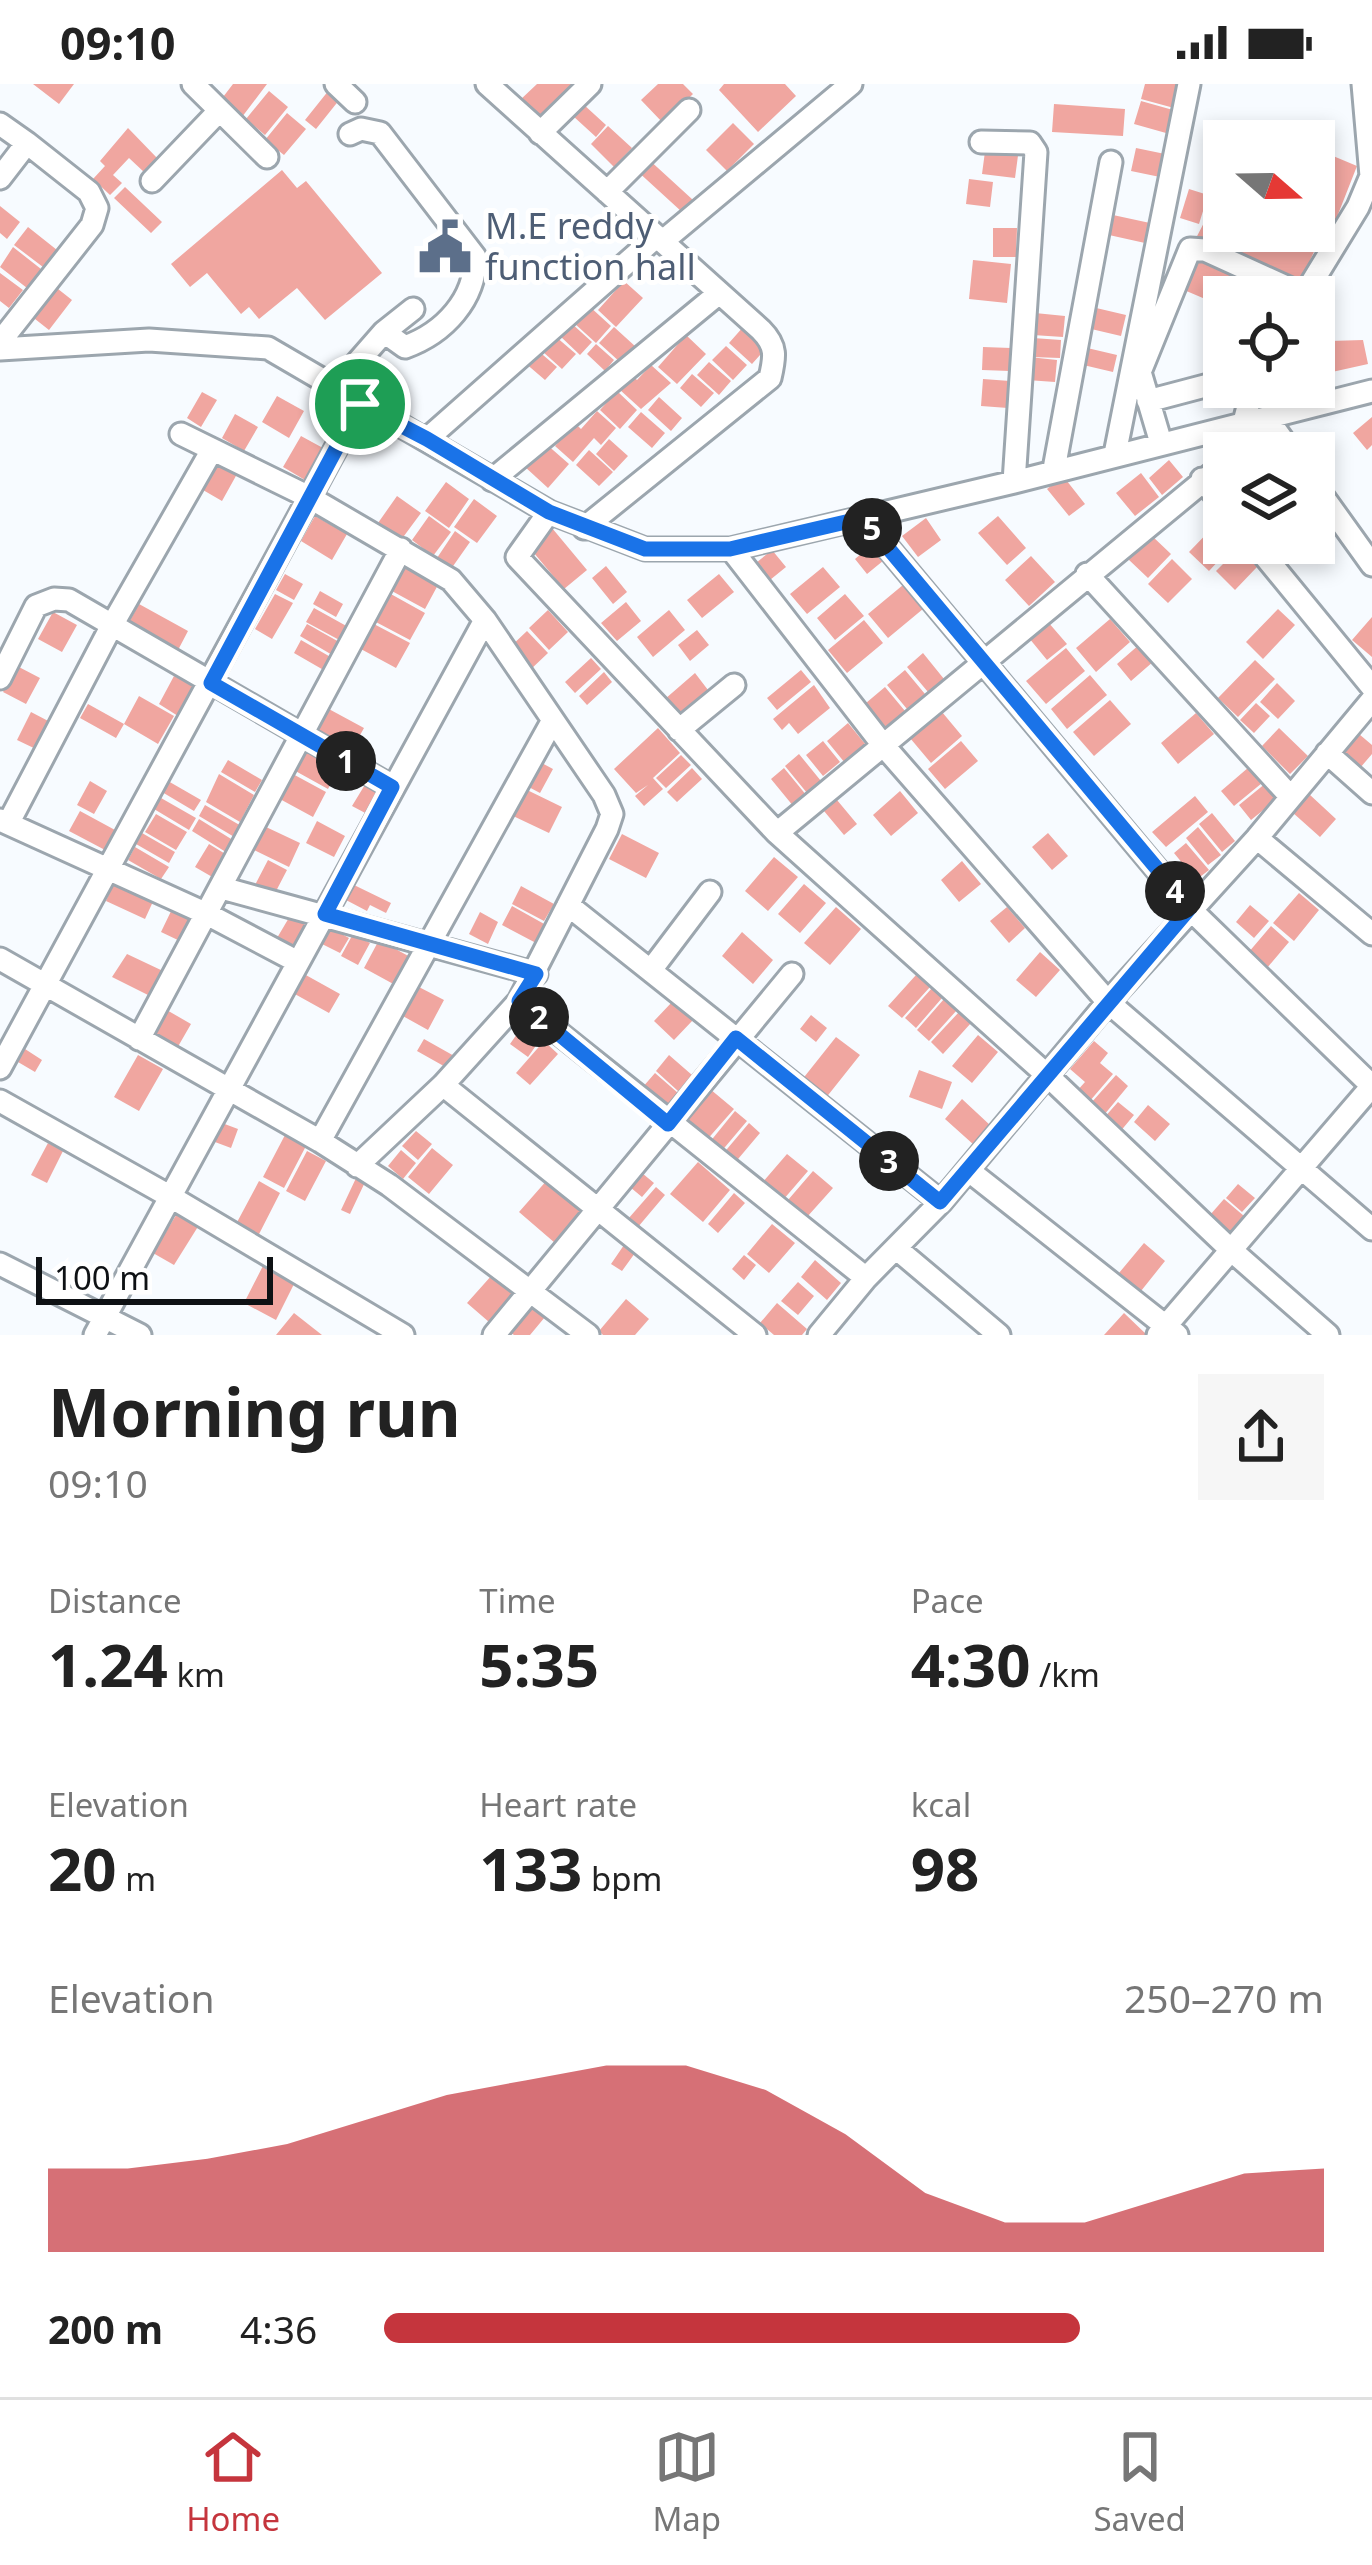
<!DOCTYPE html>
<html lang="en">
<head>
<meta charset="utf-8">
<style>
  body { margin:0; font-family:"Noto Sans",sans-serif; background:#f6f6f6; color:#222; height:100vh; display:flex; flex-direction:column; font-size:45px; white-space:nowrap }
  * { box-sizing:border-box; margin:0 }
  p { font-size:39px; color:#767676 }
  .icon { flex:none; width:66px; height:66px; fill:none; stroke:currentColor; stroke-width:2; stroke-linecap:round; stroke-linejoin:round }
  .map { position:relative; height:1251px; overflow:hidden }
  .sheet { display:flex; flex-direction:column; background:#fff; flex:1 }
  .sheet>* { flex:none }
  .needle { width:78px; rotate:110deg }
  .buttons { position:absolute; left:1203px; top:36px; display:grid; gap:24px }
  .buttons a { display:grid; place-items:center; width:132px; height:132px; border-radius:0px; background:#fff; box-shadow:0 6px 18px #0003; font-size:60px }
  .scale { position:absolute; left:36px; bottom:30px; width:237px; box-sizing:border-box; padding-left:12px; border:6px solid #0e1114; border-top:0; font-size:33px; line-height:42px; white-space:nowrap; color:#0e1114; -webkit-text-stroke:9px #fff; paint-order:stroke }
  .pin { position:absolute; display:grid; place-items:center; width:102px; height:102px; color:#fff; margin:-51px; border:6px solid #fff; border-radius:50%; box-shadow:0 3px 12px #0007 }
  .km { position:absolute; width:60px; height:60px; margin:-30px; border-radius:50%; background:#222; color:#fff; font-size:33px; line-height:60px; text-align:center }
  .round { display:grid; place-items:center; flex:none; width:126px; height:126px; border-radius:0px; background:#f6f6f6 }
  .summary { display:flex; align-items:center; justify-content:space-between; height:204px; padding:0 48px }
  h1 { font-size:66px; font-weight:700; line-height:90px }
  .stats { display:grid; grid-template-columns:repeat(3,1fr); gap:18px; height:204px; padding:12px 48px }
  .stats div { display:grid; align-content:center }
  .stats b { font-size:60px; font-weight:700 }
  .stats small { font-size:33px; font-weight:400 }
  .stats p { font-size:33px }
  .chart { height:336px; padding:24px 48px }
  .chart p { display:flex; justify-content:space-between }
  .chart svg { width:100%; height:216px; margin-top:12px; fill:#c5353d; opacity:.7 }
  ul { padding:0 48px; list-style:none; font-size:39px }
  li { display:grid; grid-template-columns:192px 144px 1fr; align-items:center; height:90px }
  li i { height:30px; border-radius:15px; background:#c5353d }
  .status { display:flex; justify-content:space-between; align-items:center; height:84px; padding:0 60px; background:#fff; direction:ltr }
  .status svg { height:33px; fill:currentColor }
  .tabs { display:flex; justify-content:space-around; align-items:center; height:168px; border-top:3px solid #e0e0e0; background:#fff; font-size:33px; color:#767676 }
  .tabs a { display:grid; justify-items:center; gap:6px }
  .tabs .current { color:#c5353d }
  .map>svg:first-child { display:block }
  .building { fill:#f0a6a0 }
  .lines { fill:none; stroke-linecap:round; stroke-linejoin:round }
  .minor-casing { stroke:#9ca6ae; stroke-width:27 }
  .minor { stroke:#fff; stroke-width:21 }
  .route-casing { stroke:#fff; stroke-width:24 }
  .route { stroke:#1a73e8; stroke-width:15 }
  .labels { text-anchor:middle; stroke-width:10; stroke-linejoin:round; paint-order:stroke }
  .service-label { font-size:36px; fill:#4e5e75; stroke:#fff; text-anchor:start }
</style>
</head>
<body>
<div class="status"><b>09:10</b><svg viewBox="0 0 49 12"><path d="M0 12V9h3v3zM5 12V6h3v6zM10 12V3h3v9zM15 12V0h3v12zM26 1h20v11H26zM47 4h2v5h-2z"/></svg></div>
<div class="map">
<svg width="1372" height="1251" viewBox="0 0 1372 1251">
  <rect width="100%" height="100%" fill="#f7fbff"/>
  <path class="building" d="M33,0H74L59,20Z
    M233,0H267L242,33L220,17Z
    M537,0H577L538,37L519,17Z
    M658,0H683L693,10L663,39L641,16Z
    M724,0H785L796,12L758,48L719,6Z
    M1145,0H1181L1174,24L1141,15Z
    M329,6L340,15L316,45L305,36Z
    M269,7L288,23L265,51L246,35Z
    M1141,17L1173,26L1166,49L1134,40Z
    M583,20L606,41L596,53L573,32Z
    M1054,20L1125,25L1123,52L1052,48Z
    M287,29L306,45L284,71L265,56Z
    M733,39L754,60L727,87L706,66Z
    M1256,41L1296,57H1249Z
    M608,42L632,64L614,83L591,60Z
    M128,44L159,76L145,89L129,74L113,91L122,99L110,111L93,95L105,82L100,77Z
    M986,60L1019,64L1015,94L982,90Z
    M1136,64L1165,70L1160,93L1131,87Z
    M1314,64L1357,82L1335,138L1314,130Z
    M646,73L693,116L682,128L635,85Z
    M282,86L297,104L306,97L382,189L325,236L297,204L259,235L249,223L241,230L207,189L190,203L171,180Z
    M969,95L993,98L990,123L966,120Z
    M125,103L162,138L151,149L114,114Z
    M1189,105L1208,111L1199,140L1180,134Z
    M1224,113V147H1270L1268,154L1274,156L1277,147H1314V143L1324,146L1301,196L1195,156L1208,131L1215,134Z
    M0,122L20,138L7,155L0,149Z
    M1113,131L1150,139L1145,159L1109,151Z
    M28,143L57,166L43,183L14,161Z
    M993,144H1017L1016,173H993Z
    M13,163L41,185L27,204L0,183Z
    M1192,170L1280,208L1278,213H1224V223L1177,203Z
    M973,176L1011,180L1007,219L969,215Z
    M0,189L23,206L9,224L0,217Z
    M624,197L643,214L616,243L598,226Z
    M53,201L72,216L49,246L30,231Z
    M589,222L611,242L596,259L574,239Z
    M1092,223L1126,231L1121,252L1087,244Z
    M1035,229L1065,232L1063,253L1033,251Z
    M570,238L592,258L580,271L559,251Z
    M744,242L767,263L752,280L729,259Z
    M614,243L636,263L621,279L599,259Z
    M686,251L706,270L677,300L658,283Z
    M555,252L576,270L562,285L542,267Z
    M1033,254L1061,256L1060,274L1032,273Z
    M1363,256L1368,280L1323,290L1330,257Z
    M596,260L614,276L605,287L587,270Z
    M726,262L747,281L733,296L712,276Z
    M983,263L1011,264L1010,287L982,286Z
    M1083,263L1117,271L1113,288L1079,280Z
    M536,265L557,283L545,296L524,278Z
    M1029,273L1057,276L1055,298L1027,296Z
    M709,278L731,297L719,311L697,291Z
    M651,281L671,299L641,325L619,305L632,291L637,296Z
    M692,290L714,309L701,323L680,304Z
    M983,295L1010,297L1008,324L981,322Z
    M617,307L637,326L620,345L600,326Z
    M202,308L217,316L201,343L187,334Z
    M277,312L304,327L289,354L262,338Z
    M659,313L682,334L671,347L648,326Z
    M597,327L616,344L601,361L594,354L573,378L555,362L575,339L581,345Z
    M641,328L665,349L652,364L628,343Z
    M235,330L258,343L244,367L222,354Z
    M1372,333V361L1367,366L1353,349Z
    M301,352L323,364L305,396L283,383Z
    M609,355L628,372L614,387L596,370Z
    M545,359L569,380L548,404L524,382Z
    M589,366L613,388L599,402L576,381Z
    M1169,376L1183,393L1162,411L1149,394Z
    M219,380L237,390L222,417L203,406Z
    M1141,389L1159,413L1135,432L1116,409Z
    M1063,392L1085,420L1069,432L1047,405Z
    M446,398L469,415L449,444L425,427Z
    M397,412L421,429L401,456L378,439Z
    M474,415L497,432L477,459L454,443Z
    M315,432L347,450L332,476L301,457Z
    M429,432L451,448L433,472L412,456Z
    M998,432L1026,464L1007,481L978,449Z
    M926,434L941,456L918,473L902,452Z
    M1217,439L1224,446V459H1235L1209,487L1189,468Z
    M552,444L587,486L564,505L529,463Z
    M455,447L470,458L451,485L437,474Z
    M1151,451L1171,470L1148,494L1128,475Z
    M876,457L889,472L867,490L855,475Z
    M1238,465L1257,483L1235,506L1216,487Z
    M772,466L786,483L765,500L751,483Z
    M1031,472L1055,498L1029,522L1005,496Z
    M1172,475L1192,495L1168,519L1148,500Z
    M404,481L439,499L425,525L390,506Z
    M606,482L627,508L613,520L592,494Z
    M823,483L840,503L807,530L790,510Z
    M285,490L303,500L294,516L276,506Z
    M719,490L734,508L702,534L687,516Z
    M909,496L929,520L888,554L868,530Z
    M320,507L343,520L336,533L313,520Z
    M389,509L425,529L410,556L374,537Z
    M275,510L293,519L272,555L255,545Z
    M845,510L864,532L835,556L817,534Z
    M626,518L641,537L617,557L601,539Z
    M139,520L188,547L177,568L128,540Z
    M314,524L350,544L343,558L306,538Z
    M1278,525L1295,541L1263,575L1246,558Z
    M548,526L568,548L549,566L529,544Z
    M669,526L685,546L653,573L637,553Z
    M53,528L77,541L62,568L38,555Z
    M1372,533V573L1352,556Z
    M1110,535L1130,558L1096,588L1076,564Z
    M864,536L883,559L847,589L828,566Z
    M1048,538L1067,560L1047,576L1029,554Z
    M372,539L410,559L396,584L359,564Z
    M307,540L341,559L334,572L300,552Z
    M697,546L709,561L690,577L678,561Z
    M527,547L548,569L529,587L508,565Z
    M301,556L334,575L327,588L294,569Z
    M1140,560L1154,577L1131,597L1117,580Z
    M1066,564L1085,587L1046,620L1026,597Z
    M923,569L944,595L928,608L907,583Z
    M591,574L601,585L575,609L565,598Z
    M1255,576L1275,595L1238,633L1218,614Z
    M17,582L40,594L26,620L3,608Z
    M801,586L811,598L777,626L767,614Z
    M905,586L925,610L907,625L887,601Z
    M604,588L612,598L587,621L579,612Z
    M695,589L708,606L678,631L665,615Z
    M1090,591L1107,611L1067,645L1051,625Z
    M174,592L195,603L178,632L159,620Z
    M1277,599L1295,617L1278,635L1260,618Z
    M814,601L830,624L798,650L789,639L782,646L773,635Z
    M885,603L905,627L885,643L866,619Z
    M139,612L174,632L158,660L124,640Z
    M1110,616L1131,640L1094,672L1073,648Z
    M1256,619L1270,632L1254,649L1240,636Z
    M88,620L124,640L116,654L80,634Z
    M327,624L364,644L350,669L313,649Z
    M31,628L54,640L40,667L17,656Z
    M942,628L962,652L931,679L910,654Z
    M1196,629L1214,650L1178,680L1161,659Z
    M848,639L866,661L845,679L827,657Z
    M658,644L680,669L653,694L663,705L644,722L635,712L648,701L636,709L614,685Z
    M1279,644L1308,672L1290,690L1262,662Z
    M1359,650L1372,661V670L1360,684L1343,669Z
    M823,657L840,678L823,692L806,671Z
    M961,657L978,677L945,705L928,685Z
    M302,662L340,682L328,705L290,684Z
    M799,670L821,697L807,709L785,682Z
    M681,671L691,681L666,704L656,694Z
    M228,676L262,696L255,708L221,688Z
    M538,677L553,685L540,709L525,701Z
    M1249,683L1262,699L1234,722L1221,707Z
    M692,684L702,695L677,718L667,708Z
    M784,684L807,712L794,723L771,695Z
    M291,689L326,708L313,733L278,714Z
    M219,690L254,711L240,738L206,718Z
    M90,697L107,707L94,730L77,721Z
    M168,697L201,716L194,727L162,708Z
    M366,699L384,708L369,731L352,722Z
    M1266,699L1278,714L1251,736L1239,721Z
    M523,704L562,723L549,749L511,731Z
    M900,707L918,729L891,752L873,731Z
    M1309,710L1336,735L1320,753L1292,728Z
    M1195,712L1208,728L1166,763L1152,748Z
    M161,714L196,734L189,746L154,725Z
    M837,716L857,740L844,751L824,727Z
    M205,721L243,743L236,754L199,732Z
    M80,727L115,746L105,766L69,747Z
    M1212,729L1235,757L1222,768L1199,740Z
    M156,730L187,748L176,766L145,748Z
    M199,735L236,758L229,770L192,747Z
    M317,737L345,752L334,773L306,759Z
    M266,743L300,759L289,783L254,766Z
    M1198,743L1221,771L1208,781L1186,754Z
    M142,749L175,768L169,779L136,760Z
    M1048,749L1068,772L1052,786L1032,763Z
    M622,750L659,769L646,794L609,775Z
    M1186,759L1209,786L1196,796L1174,769Z
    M209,760L227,771L214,794L195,783Z
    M135,763L169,783L161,795L128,776Z
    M774,773L798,793L768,827L745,807Z
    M268,776L287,786L274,811L255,801Z
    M962,777L981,800L959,818L941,796Z
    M117,792L156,811L145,835L106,817Z
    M804,800L826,819L800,849L778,830Z
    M354,801L391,819L386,829L370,821L367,827L346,816Z
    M521,802L554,820L544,837L512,820Z
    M1299,809L1319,826L1294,857L1273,839Z
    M174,821L194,831L182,858L161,848Z
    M1250,821L1269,837L1254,854L1236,838Z
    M512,822L546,841L536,859L502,841Z
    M836,823L861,845L830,881L804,859Z
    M1007,823L1025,844L1009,859L990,837Z
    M480,828L498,838L488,860L469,850Z
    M290,832L309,843L296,865L277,854Z
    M1271,842L1289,858L1267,884L1248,869Z
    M331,844L349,854L340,869L322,860Z
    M742,848L773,876L753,900L722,872Z
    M353,850L370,859L358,881L341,872Z
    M379,856L412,874L397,902L364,884Z
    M1040,868L1060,886L1036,913L1016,896Z
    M127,870L163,887L150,912L112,893Z
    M304,890L340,910L329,929L293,909Z
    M916,891L930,903L902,934L888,922Z
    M417,902L444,916L428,946L401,931Z
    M932,904L942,914L916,944L905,934Z
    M944,915L957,926L929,957L917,946Z
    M673,917L693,936L674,956L654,937Z
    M165,925L191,940L176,966L151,952Z
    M959,928L971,939L943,970L931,958Z
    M811,931L827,944L816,958L800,945Z
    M524,940L542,953L528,973L510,960Z
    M978,951L998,968L972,999L952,982Z
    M836,953L860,971L825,1015L801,997Z
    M424,955L456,973L449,985L417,967Z
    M544,957L558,970L530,1001L516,989Z
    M1094,957L1108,969L1100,979L1113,990L1089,1018L1076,1008L1085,998L1070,985Z
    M25,965L42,976L35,988L18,978Z
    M138,971L163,985L139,1027L114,1013Z
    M669,971L692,991L678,1007L656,987Z
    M919,986L952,998L942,1025L909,1013Z
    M655,989L678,1009L665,1024L642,1004Z
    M1116,991L1128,1002L1104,1031L1091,1019Z
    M710,1005L734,1025L705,1058L684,1039Z
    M962,1015L991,1042L974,1061L945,1035Z
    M1118,1018L1134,1031L1119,1049L1103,1035Z
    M1148,1021L1170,1040L1155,1057L1134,1038Z
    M735,1027L747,1037L720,1069L709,1059Z
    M222,1039L238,1045L231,1064L215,1058Z
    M749,1039L760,1049L733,1081L722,1071Z
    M416,1047L432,1060L418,1076L402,1062Z
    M285,1051L306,1062L284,1104L263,1093Z
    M48,1059L63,1067L47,1099L31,1091Z
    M432,1064L453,1081L429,1110L408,1093Z
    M401,1066L416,1079L403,1095L388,1082Z
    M307,1067L326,1077L305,1117L286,1107Z
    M787,1070L808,1087L783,1116L762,1099Z
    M698,1078L730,1106L703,1138L670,1110Z
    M813,1087L833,1104L807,1133L788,1116Z
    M642,1089L654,1099L642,1113L630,1103Z
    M357,1092L366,1096L350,1130L341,1126Z
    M548,1095L584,1126L555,1159L519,1128Z
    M259,1097L280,1109L257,1154L235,1142Z
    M1238,1100L1255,1114L1242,1128L1226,1114Z
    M656,1103L665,1111L638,1143L628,1135Z
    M734,1109L745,1119L718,1149L708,1140Z
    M1224,1115L1244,1132L1230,1148L1210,1131Z
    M178,1128L199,1141L174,1181L153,1169Z
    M772,1140L795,1159L769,1189L747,1170Z
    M1144,1159L1165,1177L1141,1207L1119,1189Z
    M624,1161L635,1169L622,1187L611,1180Z
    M744,1171L756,1181L744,1196L732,1185Z
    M266,1176L298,1192L276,1236L244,1219Z
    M815,1176L841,1199L827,1216L801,1193Z
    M492,1191L513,1210L489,1238L467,1219Z
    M798,1198L814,1212L798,1231L781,1217Z
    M626,1215L649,1235L635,1251H603L599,1247Z
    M777,1219L807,1245L802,1251H774L760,1239Z
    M534,1223L545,1233L530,1251H514L511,1249Z
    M294,1229L322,1251H276Z
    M1124,1229L1147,1251H1104Z"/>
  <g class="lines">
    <defs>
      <path id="minor" d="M193,0L267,73
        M336,0L355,18
        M487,0L761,246C777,262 775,273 770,294L584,444
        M0,40L27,59L0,94
        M540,49L590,0
        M350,50L361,45L380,49L475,173C476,215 444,249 405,263L384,248
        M981,58L1030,59L1036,68L1014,398
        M152,97L219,27
        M607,108L689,26
        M663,157L851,0
        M1303,213L1358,123L1371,92L1363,0
        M0,258L92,141L97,124L89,108L27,59
        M0,265L149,256L268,264L549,428L645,465H731L1014,398L1372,307
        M335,304L384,248L413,225
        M1148,317L1220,298
        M1271,331L1274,344L1292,369
        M1244,338L1253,303
        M181,350L309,413L451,496L485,536L604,711L612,730L607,745L519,917L443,1001L357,1082
        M427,355L656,153
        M1161,359L1140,288L1190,165L1205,166L1304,211
        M1239,369L1274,344
        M1115,370L1189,0
        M1224,380L777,749L1048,992L1231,1166L1328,1251
        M1054,385L1111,78
        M1202,395L1224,422
        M492,396L718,210
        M1314,400L1372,481
        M549,428L517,473L777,749
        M863,434L1189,824L1372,1002
        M1254,459L1372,603
        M731,465L883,661L1108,918L1372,1145
        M1087,490L1289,711
        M0,594L36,522L54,515L69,516L392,703
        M679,646L734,601
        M1327,669L1372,709
        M0,736L207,830L298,878
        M9,738L111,543L212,366
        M1257,754L1372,850
        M222,804L536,890
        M568,821L941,1118
        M0,875L320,1057L389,1101L588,1251
        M651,886L710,808
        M519,917L866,1194
        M139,955L401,465
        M0,984L360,320
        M443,1001L755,1251
        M0,1017L171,1113L403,1251
        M320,1057L553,636
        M968,1086L1177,1251
        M897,1165L999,1251
        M0,1180L140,1251
        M95,1251L485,536
        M494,1251L792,890
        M819,1251L866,1194L941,1118L1108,918L1257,754L1372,616
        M1158,1251L1372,1002"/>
    </defs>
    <use href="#minor" class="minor-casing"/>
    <use href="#minor" class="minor"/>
  </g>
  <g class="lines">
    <defs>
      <path id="route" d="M360,320L427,355L549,428L645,465H730L863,434L1190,824L940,1118L736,954L668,1040L519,917L536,890L325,830L392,703L211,599Z"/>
    </defs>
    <use href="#route" class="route-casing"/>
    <use href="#route" class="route"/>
  </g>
  <defs>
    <symbol id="civic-bare" viewBox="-9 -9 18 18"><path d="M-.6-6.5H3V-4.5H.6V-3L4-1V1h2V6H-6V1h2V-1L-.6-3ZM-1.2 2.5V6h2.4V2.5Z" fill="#5c6f8a" stroke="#fff" stroke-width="2.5" paint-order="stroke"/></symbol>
  </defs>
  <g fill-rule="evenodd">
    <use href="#civic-bare" x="407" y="125" width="76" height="76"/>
  </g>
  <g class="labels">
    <g class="service-label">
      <text x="485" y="155">M.E reddy<tspan x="485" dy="41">function hall</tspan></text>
    </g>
  </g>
</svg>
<div class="buttons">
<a><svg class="needle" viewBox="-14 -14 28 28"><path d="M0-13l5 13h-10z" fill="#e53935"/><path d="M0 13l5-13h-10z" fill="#767676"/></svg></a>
<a><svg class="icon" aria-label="locate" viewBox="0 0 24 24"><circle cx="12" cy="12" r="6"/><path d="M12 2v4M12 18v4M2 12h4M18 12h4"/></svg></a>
<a><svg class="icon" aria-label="layers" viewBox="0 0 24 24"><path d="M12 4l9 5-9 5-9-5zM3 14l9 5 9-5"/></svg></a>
</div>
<div class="scale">100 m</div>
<div class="pin" style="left:360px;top:320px;background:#1e9e55"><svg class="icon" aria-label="arrive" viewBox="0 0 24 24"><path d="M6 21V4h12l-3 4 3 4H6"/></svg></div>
<b class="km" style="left:346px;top:677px">1</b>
<b class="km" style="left:539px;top:933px">2</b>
<b class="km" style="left:889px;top:1077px">3</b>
<b class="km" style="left:1175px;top:807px">4</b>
<b class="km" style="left:872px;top:444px">5</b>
</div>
<section class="sheet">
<div class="summary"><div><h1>Morning run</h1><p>09:10</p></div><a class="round"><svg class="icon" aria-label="share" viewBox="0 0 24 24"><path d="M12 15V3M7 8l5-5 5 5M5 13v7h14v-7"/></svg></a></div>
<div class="stats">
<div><p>Distance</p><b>1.24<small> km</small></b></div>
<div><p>Time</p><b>5:35</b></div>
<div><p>Pace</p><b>4:30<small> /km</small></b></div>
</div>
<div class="stats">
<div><p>Elevation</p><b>20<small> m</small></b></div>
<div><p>Heart rate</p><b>133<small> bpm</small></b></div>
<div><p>kcal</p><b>98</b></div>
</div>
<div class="chart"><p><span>Elevation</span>250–270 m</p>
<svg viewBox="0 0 160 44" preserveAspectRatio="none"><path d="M0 44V27L10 27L20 25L30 22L40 17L50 12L60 9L70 6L80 6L90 11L100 20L110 32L120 38L130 38L140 33L150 28L160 27V44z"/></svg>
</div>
<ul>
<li><b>200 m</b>4:36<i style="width:74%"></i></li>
</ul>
</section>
<nav class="tabs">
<a class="current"><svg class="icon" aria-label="home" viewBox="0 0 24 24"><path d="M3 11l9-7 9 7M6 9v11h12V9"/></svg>Home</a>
<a><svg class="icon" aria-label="map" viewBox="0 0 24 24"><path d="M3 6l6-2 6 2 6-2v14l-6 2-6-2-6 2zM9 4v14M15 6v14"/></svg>Map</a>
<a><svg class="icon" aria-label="saved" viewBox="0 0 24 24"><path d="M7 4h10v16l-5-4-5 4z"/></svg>Saved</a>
</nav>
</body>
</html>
